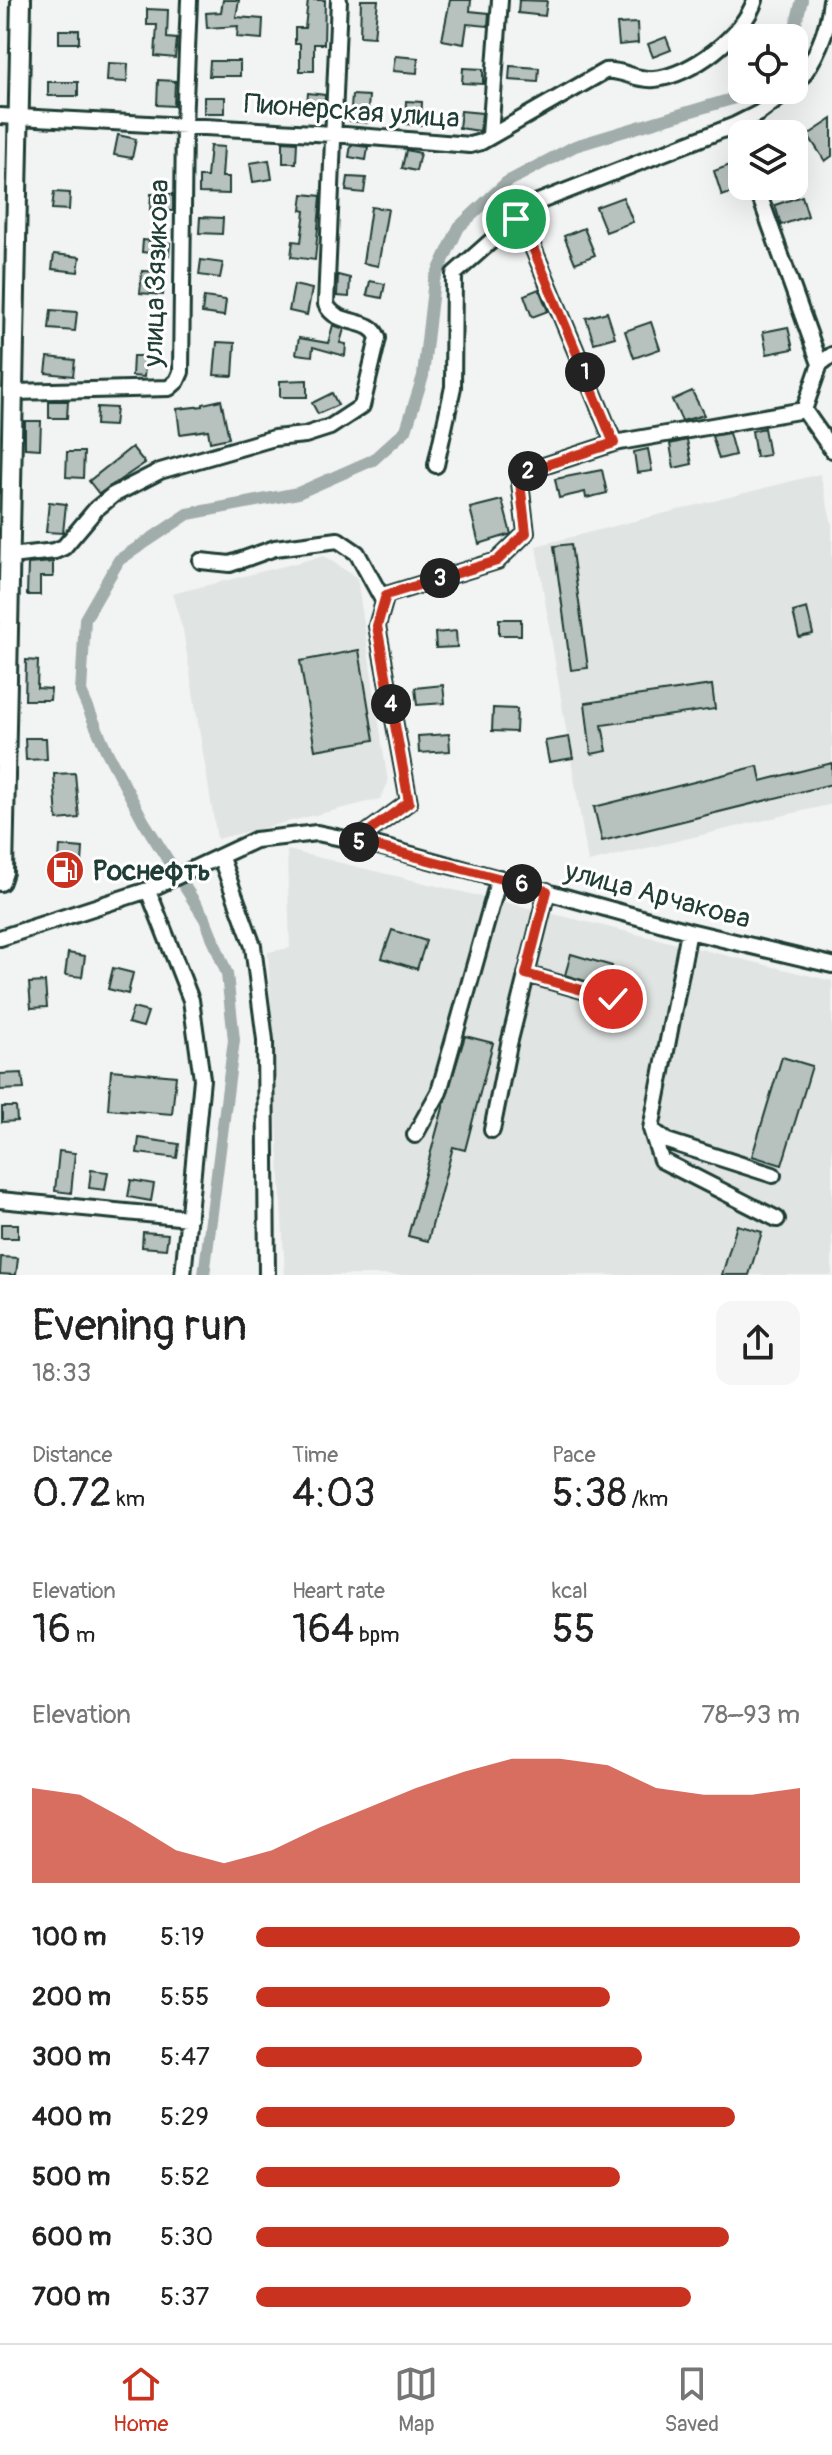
<!DOCTYPE html>
<html lang="en">
<head>
<meta charset="utf-8">
<style>
  body { margin:0; font-family:Pangolin,sans-serif; background:#f6f6f6; color:#222; height:100vh; display:flex; flex-direction:column; font-size:30px; white-space:nowrap }
  * { box-sizing:border-box; margin:0 }
  p { font-size:26px; color:#767676 }
  .icon { flex:none; width:44px; height:44px; fill:none; stroke:currentColor; stroke-width:2; stroke-linecap:round; stroke-linejoin:round }
  .map { position:relative; height:1275px; overflow:hidden }
  .side { display:flex; flex-direction:column; background:#fff; flex:1 }
  .side>* { flex:none }
  .buttons { position:absolute; left:728px; top:24px; display:grid; gap:16px }
  .buttons a { display:grid; place-items:center; width:80px; height:80px; border-radius:16px; background:#fff; box-shadow:0 8px 32px #0002; font-size:40px }
  .pin { position:absolute; display:grid; place-items:center; width:68px; height:68px; color:#fff; margin:-34px; border:4px solid #fff; border-radius:50%; box-shadow:0 2px 8px #0007 }
  .km { position:absolute; width:40px; height:40px; margin:-20px; border-radius:50%; background:#222; color:#fff; font-size:22px; line-height:40px; text-align:center }
  .round { display:grid; place-items:center; flex:none; width:84px; height:84px; border-radius:16px; background:#f6f6f6 }
  .overview { display:flex; align-items:center; justify-content:space-between; height:136px; padding:0 32px }
  h1 { font-size:44px; font-weight:600; line-height:60px }
  .metrics { display:grid; grid-template-columns:repeat(3,1fr); gap:12px; height:136px; padding:8px 32px }
  .metrics div { display:grid; align-content:center }
  .metrics b { font-size:40px; font-weight:600 }
  .metrics small { font-size:22px; font-weight:400 }
  .metrics p { font-size:22px }
  .chart { height:224px; padding:16px 32px }
  .chart p { display:flex; justify-content:space-between }
  .chart svg { width:100%; height:144px; margin-top:8px; fill:#c8321e; opacity:.7 }
  ul { padding:0 32px; list-style:none; font-size:26px }
  li { display:grid; grid-template-columns:128px 96px 1fr; align-items:center; height:60px }
  li i { height:20px; border-radius:10px; background:#c8321e }
  .dock { display:flex; justify-content:space-around; align-items:center; height:112px; border-top:2px solid #e0e0e0; background:#fff; font-size:22px; color:#767676 }
  .dock a { display:grid; justify-items:center; gap:4px }
  .dock .active { color:#c8321e }
  .map>svg:first-child { display:block }
  .built { fill:#e0e4e3 }
  .lines { fill:none; stroke-linecap:round; stroke-linejoin:round }
  .canal { stroke:#a1adaa; stroke-width:12 }
  .building { fill:#b7c1bd; stroke:#1f3d34; stroke-width:2 }
  .minor-casing { stroke:#1f3d34; stroke-width:20 }
  .major-casing { stroke:#1f3d34; stroke-width:24 }
  .minor { stroke:#fff; stroke-width:14 }
  .major { stroke:#fff; stroke-width:18 }
  .route-casing { stroke:#fff; stroke-width:16 }
  .route { stroke:#c8321e; stroke-width:10 }
  .labels { text-anchor:middle; stroke-width:6; stroke-linejoin:round; paint-order:stroke }
  .street-label { font-size:28px; fill:#1f3d34; stroke:#fff }
  .poi-label { font-size:28px; font-weight:bold; fill:#1f3d34; stroke:#fff; text-anchor:start }
</style>
</head>
<body>
<div class="map">
<svg width="832" height="1275" viewBox="0 0 832 1275">
  <rect width="100%" height="100%" fill="#f2f3f3"/>
  <filter id="ink" filterUnits="userSpaceOnUse"><feTurbulence type="fractalNoise" baseFrequency=".0125" numOctaves="2"/><feDisplacementMap in="SourceGraphic" scale="16" xChannelSelector="R" yChannelSelector="G"/><feConvolveMatrix kernelMatrix="1 2 1 2 8 2 1 2 1" color-interpolation-filters="sRGB"/></filter>
  <g filter="url(#ink)">
    <path class="built" d="M820,474L832,524V804L588,862L536,546Z
      M324,556L357,578L388,783L380,799L217,839L183,630L172,594Z
      M287,850L832,981V1275H285L268,952L290,948Z"/>
    <g class="lines">
      <path class="canal" d="M792,38L802,0
        M204,1275L234,1040L227,974L205,919L144,822L107,752L81,692L85,619L119,560L188,514L298,493L373,460L406,430L423,376L434,280L459,227L507,182L575,146L745,95L751,90"/>
    </g>
    <path class="building" d="M223,0H239L236,17L263,19L262,39L237,37L238,26L207,28L206,13L221,12Z
      M308,0H325L324,44H314V71H300V44H295V28H305Z
      M361,0H378L374,37L360,36Z
      M450,0H471L470,11L489,13L488,26L467,24L464,44L442,40Z
      M519,0L547,1L545,16L518,13Z
      M147,9L168,10L167,38L177,39L175,58L155,56L157,25H147Z
      M637,23L638,43L619,45L617,24Z
      M59,30H79V43H59Z
      M666,37L671,50L653,57L648,44Z
      M395,56L418,58L417,73L393,71Z
      M210,61H240V76H209Z
      M108,63L128,64L127,82L107,81Z
      M510,66L539,68L538,82L509,80Z
      M463,68L483,69V84L462,83Z
      M158,80L175,81L174,106L157,105Z
      M48,82H78V96H48Z
      M308,93L325,95L324,115L306,113Z
      M352,95L369,96L367,123L350,121Z
      M204,97H225V113H204Z
      M406,101L422,102L421,125L405,124Z
      M461,111L482,113L480,131L459,128Z
      M832,119V156L825,161L808,135Z
      M118,135L136,139L132,158L114,155Z
      M283,141L297,142L296,163H283Z
      M351,145L368,147L366,160L349,157Z
      M210,146L224,147L222,177H229V194L199,193V177H207Z
      M406,150L420,153L416,171L402,168Z
      M269,160L272,179L253,182L250,163Z
      M738,162L742,174V189L722,196L714,171Z
      M348,177L366,178L364,193L346,191Z
      M54,192L70,193L69,210L52,209Z
      M151,194H173V211L150,210Z
      M303,194L321,196L315,260L291,257L293,241L301,242L305,211L301,210Z
      M802,196L808,216L781,225L775,205Z
      M623,197L633,222L606,232L596,207Z
      M371,207L388,209L378,266L363,263Z
      M200,217L223,218L222,234L199,233Z
      M584,228L595,255L575,263L564,236Z
      M143,240L170,243L169,255L142,252Z
      M54,254L80,257L78,272L52,269Z
      M201,260L223,263L220,278L199,275Z
      M142,271L164,272L163,295L140,293Z
      M338,275L350,278L349,297L337,296Z
      M370,281L385,284L382,298L367,295Z
      M294,285L312,289L307,315L289,311Z
      M539,289L548,311L532,317L524,295Z
      M204,297L226,300L224,316L202,313Z
      M51,310L77,312L75,331L49,329Z
      M607,312L615,337L594,343L586,318Z
      M651,322L660,349L634,358L625,331Z
      M333,325L344,329L340,343L346,344L345,356L313,347L312,356L296,354L299,338L328,343Z
      M788,327L793,349L767,354L763,332Z
      M217,342L235,343L233,376L214,375Z
      M133,356H146L144,377L132,376Z
      M48,357L75,360L73,376L46,373Z
      M307,380V397H280V381Z
      M692,391L704,415L682,421L672,400Z
      M332,393L338,405L318,414L312,403Z
      M221,400L229,438L210,442L208,430L180,434L177,409L203,406V404Z
      M49,401H68L67,418H49Z
      M97,407L116,408L114,426L96,425Z
      M25,421H41L40,449L25,448Z
      M764,428L769,455L756,457L752,431Z
      M729,433L735,455L719,459L712,436Z
      M687,440L692,464L674,468L670,444Z
      M132,447L145,463L99,494L89,481Z
      M648,449L652,471L637,473L634,452Z
      M67,452H84L83,478L66,477Z
      M602,470L607,493L586,498L585,492L559,498L555,479Z
      M502,500L511,534L479,544L470,508Z
      M49,502L66,504L63,533L46,532Z
      M571,544L588,668L571,670L554,546Z
      M53,562V577H40V595H27L28,564Z
      M807,608L813,634L799,637L793,612Z
      M499,619H521V635H499Z
      M456,631L457,647L436,648L435,633Z
      M359,650L374,740L315,750L300,661Z
      M26,660L38,661L37,688L51,689L50,700H25Z
      M443,685L445,703L417,705L415,688Z
      M712,685L715,709L602,725L607,751L591,754L585,703Z
      M493,708L517,709L516,732L492,731Z
      M449,734L450,751L419,753L418,736Z
      M569,737L573,758L549,762L545,741Z
      M25,738H46L47,759L26,760Z
      M832,763V784L602,841L594,807L758,766L761,781Z
      M75,773L79,818L57,820L54,774Z
      M60,846L83,848L81,878L58,877Z
      M392,930L426,941L417,969L382,958Z
      M68,953L85,956L82,977L65,975Z
      M571,954L612,966L606,987L565,975Z
      M113,968L133,973L128,994L108,989Z
      M45,982L47,1007L31,1008L29,983Z
      M133,1008L148,1012L143,1027L128,1023Z
      M465,1036L493,1043L465,1150L453,1147L428,1241L408,1236L444,1104Z
      M782,1057L812,1066L782,1165L752,1156Z
      M111,1070L176,1076L172,1114L108,1109Z
      M22,1073L24,1089L0,1090V1074Z
      M2,1107H16L17,1121L2,1122Z
      M139,1138L179,1144L177,1158L137,1153Z
      M59,1151L75,1153L71,1193L55,1191Z
      M91,1170L108,1172L105,1190L89,1188Z
      M131,1180L154,1184L151,1201L128,1197Z
      M1,1224H18V1238H1Z
      M737,1225L762,1232L749,1275H722Z
      M143,1232L168,1234L166,1249L142,1247Z
      M1,1257L18,1258L16,1275L0,1274Z"/>
    <g class="lines">
      <defs>
        <path id="minor" d="M794,87C815,61 828,33 831,0
          M0,116L333,134L470,145L481,142L605,71C622,69 637,81 654,79C691,76 744,35 755,0
          M735,125L742,145
          M490,135L500,0
          M756,186L820,364
          M516,219L531,243L614,443
          M832,355L820,364L804,410L832,450
          M14,392L169,388L177,381L181,372L184,126L189,0
          M436,465L453,387L454,274L533,204L735,125L759,113L790,90
          M10,556L55,551L64,547L96,509L113,495L160,471L274,438L305,435L330,427L362,406L378,338C371,316 337,328 326,304L339,0
          M201,561L230,564L275,548L338,540L357,553L384,602
          M356,841L409,802L377,626L386,595L497,561L526,533L519,474L614,443L804,410
          M221,858L253,946L265,1040L267,1275
          M148,890L191,1000L202,1079L183,1275
          M689,931L651,1129L667,1141L773,1175
          M0,938L148,890L255,840L317,833L375,845L689,931L832,965
          M526,974L613,999
          M651,1129L661,1160L777,1219
          M492,1130L509,1044L547,891
          M415,1135L439,1092L499,878
          M0,1200L189,1218"/>
        <path id="major" d="M0,881L3,872L21,0"/>
      </defs>
      <use href="#minor" class="minor-casing"/>
      <use href="#major" class="major-casing"/>
      <use href="#minor" class="minor"/>
      <use href="#major" class="major"/>
    </g>
  </g>
  <g class="lines" filter="url(#ink)">
    <defs>
      <path id="route" d="M516,219L531,243L614,443L519,474L526,533L497,561L386,595L377,626L409,802L356,841L547,891L526,974L613,999"/>
    </defs>
    <use href="#route" class="route-casing"/>
    <use href="#route" class="route"/>
  </g>
  <defs>
    <symbol id="fuel-disc" viewBox="-11 -11 22 22"><circle r="9.5" fill="#c8321e" stroke="#fff"/><path d="M-5.5-6h7V0h2V4h1.3V-2.5L3-4.5l.8-.8L6-3V5H2.5V1h-1V6h-7ZM-4.2-4.7v3.2H.2V-4.7Z" fill="#fff"/></symbol>
  </defs>
  <g fill-rule="evenodd">
    <use href="#fuel-disc" x="43" y="848" width="44" height="44"/>
  </g>
  <g class="labels">
    <g class="street-label">
      <text transform="translate(352 110) rotate(4)" y="10">Пионерская улица</text>
      <text transform="translate(155 273) rotate(-88)" y="10">улица Зязикова</text>
      <text transform="translate(658 894) rotate(15)" y="10">улица Арчакова</text>
    </g>
    <g class="poi-label">
      <text x="93" y="880">Роснефть</text>
    </g>
  </g>
</svg>
<div class="buttons">
<a><svg class="icon" aria-label="locate" viewBox="0 0 24 24"><circle cx="12" cy="12" r="6"/><path d="M12 2v4M12 18v4M2 12h4M18 12h4"/></svg></a>
<a><svg class="icon" aria-label="layers" viewBox="0 0 24 24"><path d="M12 4l9 5-9 5-9-5zM3 14l9 5 9-5"/></svg></a>
</div>
<div class="pin" style="left:516px;top:219px;background:#1e9e55"><svg class="icon" aria-label="arrive" viewBox="0 0 24 24"><path d="M6 21V4h12l-3 4 3 4H6"/></svg></div>
<div class="pin" style="left:613px;top:999px;background:#d93025"><svg class="icon" aria-label="check" viewBox="0 0 24 24"><path d="M5 12l5 5 9-10"/></svg></div>
<b class="km" style="left:585px;top:372px">1</b>
<b class="km" style="left:528px;top:471px">2</b>
<b class="km" style="left:440px;top:578px">3</b>
<b class="km" style="left:391px;top:704px">4</b>
<b class="km" style="left:359px;top:842px">5</b>
<b class="km" style="left:522px;top:884px">6</b>
</div>
<section class="side">
<div class="overview"><div><h1>Evening run</h1><p>18:33</p></div><a class="round"><svg class="icon" aria-label="share" viewBox="0 0 24 24"><path d="M12 15V3M7 8l5-5 5 5M5 13v7h14v-7"/></svg></a></div>
<div class="metrics">
<div><p>Distance</p><b>0.72<small> km</small></b></div>
<div><p>Time</p><b>4:03</b></div>
<div><p>Pace</p><b>5:38<small> /km</small></b></div>
</div>
<div class="metrics">
<div><p>Elevation</p><b>16<small> m</small></b></div>
<div><p>Heart rate</p><b>164<small> bpm</small></b></div>
<div><p>kcal</p><b>55</b></div>
</div>
<div class="chart"><p><span>Elevation</span>78–93 m</p>
<svg viewBox="0 0 160 44" preserveAspectRatio="none"><path d="M0 44V15L10 17L20 25L30 34L40 38L50 34L60 27L70 21L80 15L90 10L100 6L110 6L120 8L130 15L140 17L150 17L160 15V44z"/></svg>
</div>
<ul>
<li><b>100 m</b>5:19<i style="width:100%"></i></li>
<li><b>200 m</b>5:55<i style="width:65%"></i></li>
<li><b>300 m</b>5:47<i style="width:71%"></i></li>
<li><b>400 m</b>5:29<i style="width:88%"></i></li>
<li><b>500 m</b>5:52<i style="width:67%"></i></li>
<li><b>600 m</b>5:30<i style="width:87%"></i></li>
<li><b>700 m</b>5:37<i style="width:80%"></i></li>
</ul>
</section>
<nav class="dock">
<a class="active"><svg class="icon" aria-label="home" viewBox="0 0 24 24"><path d="M3 11l9-7 9 7M6 9v11h12V9"/></svg>Home</a>
<a><svg class="icon" aria-label="map" viewBox="0 0 24 24"><path d="M3 6l6-2 6 2 6-2v14l-6 2-6-2-6 2zM9 4v14M15 6v14"/></svg>Map</a>
<a><svg class="icon" aria-label="saved" viewBox="0 0 24 24"><path d="M7 4h10v16l-5-4-5 4z"/></svg>Saved</a>
</nav>
</body>
</html>
